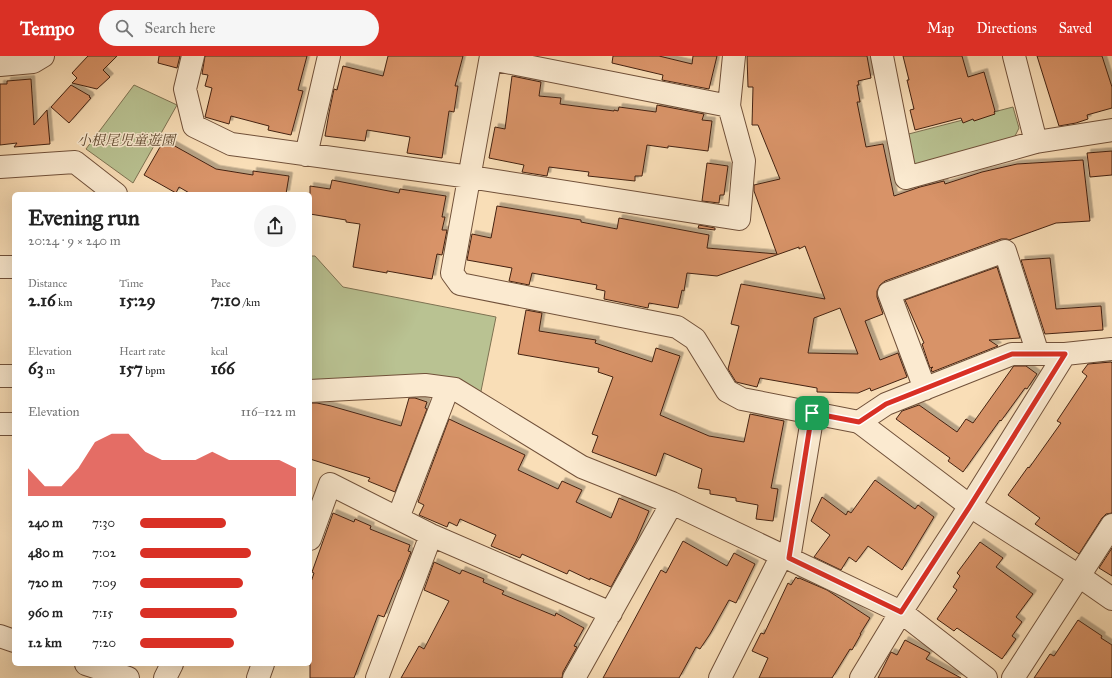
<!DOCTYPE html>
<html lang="en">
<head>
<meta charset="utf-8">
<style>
  body { margin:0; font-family:"IM FELL Great Primer","Noto Serif JP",serif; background:#f6f6f6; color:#222; height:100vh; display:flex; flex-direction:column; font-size:15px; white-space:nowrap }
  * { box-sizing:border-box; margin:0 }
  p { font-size:13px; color:#767676 }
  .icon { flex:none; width:22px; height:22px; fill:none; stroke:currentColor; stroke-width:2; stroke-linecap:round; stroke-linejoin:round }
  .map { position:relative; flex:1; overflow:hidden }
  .details { position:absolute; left:12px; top:136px; width:300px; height:474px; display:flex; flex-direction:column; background:#fff; border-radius:6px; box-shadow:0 4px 16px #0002 }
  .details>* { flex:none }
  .pin { position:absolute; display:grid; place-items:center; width:34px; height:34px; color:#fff; margin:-17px; border-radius:8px; box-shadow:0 2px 6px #0006 }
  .round { display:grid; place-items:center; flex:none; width:42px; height:42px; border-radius:21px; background:#f6f6f6 }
  .headline { display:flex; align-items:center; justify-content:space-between; height:68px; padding:0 16px }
  h1 { font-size:22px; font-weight:700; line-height:30px }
  .metrics { display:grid; grid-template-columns:repeat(3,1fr); gap:6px; height:68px; padding:4px 16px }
  .metrics div { display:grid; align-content:center }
  .metrics b { font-size:17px; font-weight:700 }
  .metrics small { font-size:11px; font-weight:400 }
  .metrics p { font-size:11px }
  .chart { height:112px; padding:8px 16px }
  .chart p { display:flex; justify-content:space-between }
  .chart svg { width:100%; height:72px; margin-top:4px; fill:#d93025; opacity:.7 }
  ul { padding:0 16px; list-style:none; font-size:13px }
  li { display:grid; grid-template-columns:64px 48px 1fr; align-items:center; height:30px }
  li i { height:10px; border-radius:5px; background:#d93025 }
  header { display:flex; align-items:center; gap:24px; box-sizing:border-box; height:56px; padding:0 20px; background:#d93025; color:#fff }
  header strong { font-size:19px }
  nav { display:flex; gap:22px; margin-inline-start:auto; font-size:14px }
  .search { width:280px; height:36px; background:#f6f6f6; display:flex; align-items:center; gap:10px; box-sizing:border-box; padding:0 14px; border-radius:22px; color:#767676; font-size:15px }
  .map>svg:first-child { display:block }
  .green { fill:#b9c292; stroke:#7e7252 }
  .building { fill:#d89368; stroke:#421; fill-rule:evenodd; filter:url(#shadow) }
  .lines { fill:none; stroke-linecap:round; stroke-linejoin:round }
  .minor-casing { stroke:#71513a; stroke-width:24 }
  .tertiary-casing { stroke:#71513a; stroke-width:24 }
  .minor { stroke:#fbead0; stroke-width:22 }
  .tertiary { stroke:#fbead0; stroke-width:22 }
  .route-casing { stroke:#fff; stroke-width:8 }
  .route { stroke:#d93025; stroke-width:5 }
  .labels { text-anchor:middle; stroke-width:3; stroke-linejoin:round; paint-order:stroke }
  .park-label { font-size:14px; font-style:italic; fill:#614a31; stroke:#fbead0 }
</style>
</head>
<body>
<header>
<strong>Tempo</strong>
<div class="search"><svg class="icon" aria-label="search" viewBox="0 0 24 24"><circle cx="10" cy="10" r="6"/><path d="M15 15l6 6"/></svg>Search here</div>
<nav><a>Map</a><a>Directions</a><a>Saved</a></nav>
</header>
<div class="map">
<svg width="1112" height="622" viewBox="0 0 1112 622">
  <defs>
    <filter id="shadow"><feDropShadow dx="3.5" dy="-3.5" stdDeviation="0" flood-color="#0004"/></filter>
  </defs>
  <rect width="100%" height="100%" fill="#f9deb7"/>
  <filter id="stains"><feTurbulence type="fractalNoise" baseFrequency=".005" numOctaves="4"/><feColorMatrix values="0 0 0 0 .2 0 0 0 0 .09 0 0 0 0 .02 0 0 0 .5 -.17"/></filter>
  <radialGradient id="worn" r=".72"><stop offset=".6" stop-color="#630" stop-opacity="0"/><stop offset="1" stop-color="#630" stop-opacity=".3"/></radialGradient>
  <path class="green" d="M134,29L177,49L133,127L86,93Z
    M1013,51L1019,72L1011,88L916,111L901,80Z
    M310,200H315L343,231L496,261L480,340L310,329Z"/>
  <path class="building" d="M88,0H117L103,14L110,21L97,33L72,27L77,22L72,17Z
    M159,0H180L177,12L158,7Z
    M205,0H307L298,34L303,35L291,79L268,74L269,70L231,60L229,68L205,61L212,32L205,30L208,19L202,18Z
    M388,0H463L455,30H458L454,56L449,55L442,102L407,97L410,81L367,74L365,85L325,80L329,57L334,33L337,34L343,10L383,20Z
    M613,0H659L692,8L693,0H717L709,33L662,24L663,19L612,7Z
    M747,0H867L871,22L858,25L859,29H857L860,46H857L866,91L883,88L894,140L920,131L944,125L945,128L982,116L1017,108L1083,104L1090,165L1056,167L1009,184L1007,183H1001L885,225L880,229L877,235V241L883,258L865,265L880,304L898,297L907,321L871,335L870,332L858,337L817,336V332L760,322L757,331L736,326L728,313L739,270L731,268L741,228L825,243L805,190L799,193V191L717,220L687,217L684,235L682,234L678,252L649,247L648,252L604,243L605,235L596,233L597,229L532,217L529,229L509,225L512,212L467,204L472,178L491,182L497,150L581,164V166L617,173L619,162L709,179L707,192L777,198L754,135V129L780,123L758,69H752L753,31H748ZM840,252L858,298L808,297L814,262Z
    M903,0H962L968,21L984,16L995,55L994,56L995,58L974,65L973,63L963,67L961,62L915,74L910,54L914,53L907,24H909Z
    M1037,0H1102L1112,31V52L1087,59L1088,63L1076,67L1059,70Z
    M512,20L541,26L539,40L561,42L560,48L614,55V54L618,55L619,51L656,56L657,49L704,58L702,64L712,65L708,95L668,90V92L647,89L642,120H635V125L588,120L589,116L549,111L547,120L522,116L524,109L489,102L495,71L505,73Z
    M31,23L34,69L47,54L50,88L14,91L17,87L0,89V28H7V25Z
    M71,29L90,40L89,41L91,42L69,67L51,51Z
    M164,84L216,113L253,119V115L289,120L286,138H191L179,131L176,137L144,119Z
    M1112,95V119L1090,121L1087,97Z
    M707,107L728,110L724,139H720L719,147L702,145Z
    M332,124L399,137L400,133L446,140L442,161H445L442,174H447L442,199L437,198L432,223L387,215V217L353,211L360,168L346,166V164L310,158V130L330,133Z
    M699,169L715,172V174L698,172Z
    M1050,202L1056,253L1101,250L1103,274L1045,278L1021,204Z
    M997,211L1020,282L989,284L998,290L932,316L931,313L933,311L930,312L922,288L924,287L905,244Z
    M526,254L542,257L539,275L596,284L595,287L652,306L656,292L680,300L660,359L709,380L744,386L750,358L784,365L771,432L778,433L773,465L756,463L758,449L736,445V442L710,438V434L698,432L702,413L664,397L656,420L592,396L598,380L592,378L613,321L598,316L599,312L518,298Z
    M1111,306L1112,307V457L1106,458L1102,462L1079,498L1035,468L1040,462L1008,439L1028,411L1029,412L1061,367L1057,365L1087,320L1082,316L1088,308Z
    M1014,310H1026L1037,318L1027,333L1025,332L1001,365L1000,364L963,416L948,405L950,402L896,363L902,355L919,349L957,376L966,363L973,367L1013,311Z
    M409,342H415L427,346L425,352L427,353L395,436L368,425L370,422L310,403V347H317L331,350L401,370Z
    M449,363L525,399L518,414L558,433L562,425L582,434L576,446L611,462L619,442L649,455L636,485L611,531L590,522V524L569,514L567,518L522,498L520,502L491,490L496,479L460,463L457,470L449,466L447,471L419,459L424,449L418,446Z
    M875,424L915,453L918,449L934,461L902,514L868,490L856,506L849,501L841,514L814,501L830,479L811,465L822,441L846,459L848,455L851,457Z
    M333,457L354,466L355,463L371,470L370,473L410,489L408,495L411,496L400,524H399L384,561L378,559L354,622H310V529L314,517L312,516Z
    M683,485L727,510L734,497L755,508L736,547L729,544L710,578L700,593L696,591L679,622H603L661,514L666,517Z
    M980,486L1003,502L996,511L1033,538L1016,561L1022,566L1012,580L1016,583L1002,603L957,572L954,575L937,563L957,534L953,531L960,520L957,517Z
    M1112,492V520L1099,512Z
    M434,506L460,518L462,514L484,523L483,526L504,535L502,538L555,560L556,557L584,572L574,590L577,591L563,616L562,622H401L419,590L424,593L449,545L424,534Z
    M796,521L798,523L799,522L827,534L870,562L860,578H861L852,594L850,593L832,622H759L768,602L752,595L761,577L764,578L788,527L791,529Z
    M1078,564L1102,580L1101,582L1112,589V622H1034L1050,598L1054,600Z
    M905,584L930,597L926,603L961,622H878L891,596L897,599Z"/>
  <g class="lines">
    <defs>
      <path id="minor" d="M193,0L185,33L194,70L231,88L470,121L739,163L744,105L729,50L734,0
        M491,0L452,217L460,228L677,271L695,283L727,335L742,343L859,366L886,348L1012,298H1065L1112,293
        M882,0L906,122L1036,86L1112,74
        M1014,0L1036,86
        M491,3L729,50
        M0,9L33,6L43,0
        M306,99L329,0
        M0,111L75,106L116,138
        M0,211H14
        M0,320H14
        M925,333L889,237L1005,195L1038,298
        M310,335L425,329L455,333L582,411L672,447L901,556L986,622
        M0,368H14
        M398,462L448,332
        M310,483L330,428L431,479L611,557
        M789,503L813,357
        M0,580L14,585
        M86,608L128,622
        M165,622L172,608
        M258,622L263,608
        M377,622L431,479
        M574,622L672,447
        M720,622L782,499
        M861,622L901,556L970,450L1065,298
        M1013,622L1112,469"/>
      <path id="tertiary" d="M859,366L970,450L1079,520L1112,543"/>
    </defs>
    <use href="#minor" class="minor-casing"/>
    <use href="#tertiary" class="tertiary-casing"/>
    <use href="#minor" class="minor"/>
    <use href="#tertiary" class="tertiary"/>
  </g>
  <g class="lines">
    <defs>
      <path id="route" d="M1012,298H1065L970,450L901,556L789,502L812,357L859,366L886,348Z"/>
    </defs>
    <use href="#route" class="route-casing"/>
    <use href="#route" class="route"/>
  </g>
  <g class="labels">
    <g class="park-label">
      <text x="126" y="89">小根尾児童遊園</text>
    </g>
  </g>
  <rect width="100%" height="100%" filter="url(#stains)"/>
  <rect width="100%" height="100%" fill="url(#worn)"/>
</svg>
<div class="pin" style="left:812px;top:357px;background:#1e9e55"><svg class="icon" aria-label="arrive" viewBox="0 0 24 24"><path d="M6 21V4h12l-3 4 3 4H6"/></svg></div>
<section class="details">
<div class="headline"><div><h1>Evening run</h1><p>20:24 · 9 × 240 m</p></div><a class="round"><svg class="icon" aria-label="share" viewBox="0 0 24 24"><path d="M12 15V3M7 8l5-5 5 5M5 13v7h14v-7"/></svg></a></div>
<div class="metrics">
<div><p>Distance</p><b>2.16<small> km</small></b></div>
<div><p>Time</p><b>15:29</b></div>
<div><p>Pace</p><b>7:10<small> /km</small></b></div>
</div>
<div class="metrics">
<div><p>Elevation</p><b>63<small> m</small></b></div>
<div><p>Heart rate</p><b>157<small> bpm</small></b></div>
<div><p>kcal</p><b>166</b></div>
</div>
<div class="chart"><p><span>Elevation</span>116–122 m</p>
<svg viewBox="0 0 160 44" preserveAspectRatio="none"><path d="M0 44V27L10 38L20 38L30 27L40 11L50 6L60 6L70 17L80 22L90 22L100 22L110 17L120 22L130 22L140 22L150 22L160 27V44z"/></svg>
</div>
<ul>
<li><b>240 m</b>7:30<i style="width:55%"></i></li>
<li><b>480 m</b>7:02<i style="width:71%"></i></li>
<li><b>720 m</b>7:09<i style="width:66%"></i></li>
<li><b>960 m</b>7:15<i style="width:62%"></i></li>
<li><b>1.2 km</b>7:20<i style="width:60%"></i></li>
</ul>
</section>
</div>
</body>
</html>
